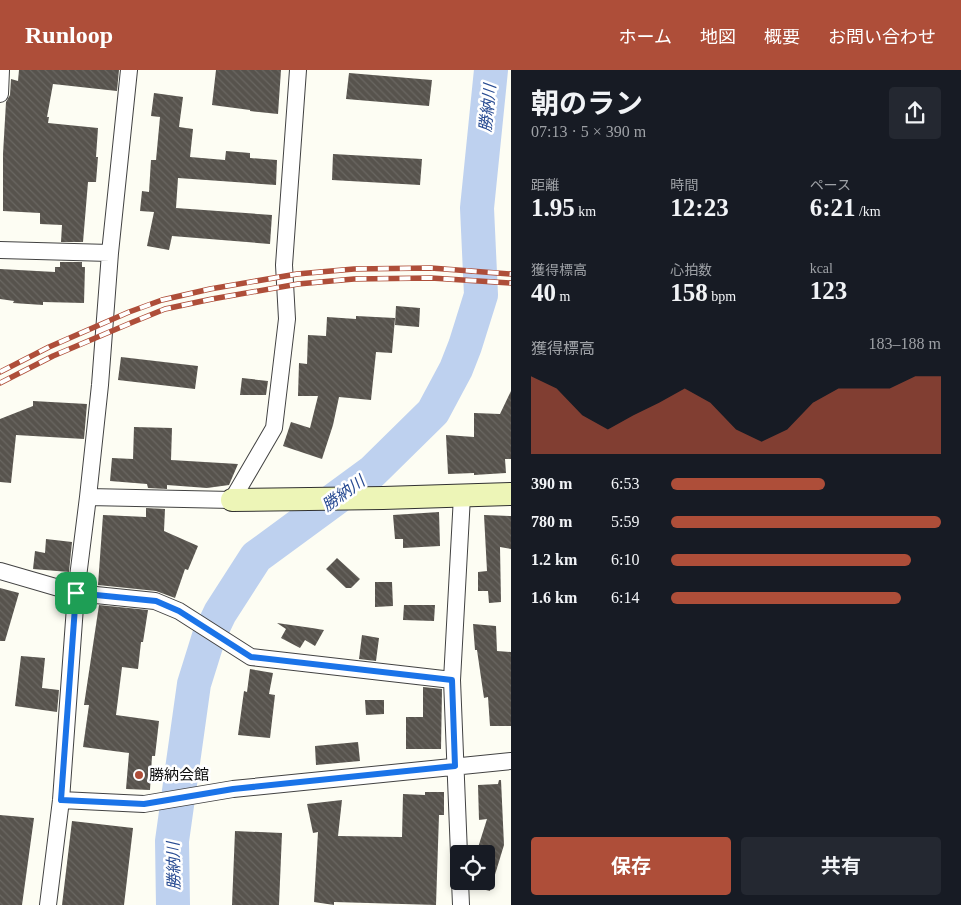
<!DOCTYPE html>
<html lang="ja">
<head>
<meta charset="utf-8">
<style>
  body { margin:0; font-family:"Times New Roman","Noto Sans JP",serif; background:#242831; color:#f1f3f6; height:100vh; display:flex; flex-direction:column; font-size:19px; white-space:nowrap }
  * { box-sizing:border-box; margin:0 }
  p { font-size:16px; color:#9ea1a6 }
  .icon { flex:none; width:28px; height:28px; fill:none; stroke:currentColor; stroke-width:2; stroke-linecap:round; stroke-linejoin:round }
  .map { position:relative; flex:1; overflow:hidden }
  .drawer { display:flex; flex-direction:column; background:#171b24; width:450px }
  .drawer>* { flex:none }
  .controls { position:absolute; left:450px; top:775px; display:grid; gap:10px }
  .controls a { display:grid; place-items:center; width:45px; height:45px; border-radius:5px; background:#171b24; box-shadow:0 2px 8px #0003; font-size:25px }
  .pin { position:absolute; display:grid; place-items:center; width:42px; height:42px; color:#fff; margin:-21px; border-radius:10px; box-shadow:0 2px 8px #0006 }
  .round { display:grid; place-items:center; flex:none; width:52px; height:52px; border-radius:5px; background:#242831 }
  .headline { display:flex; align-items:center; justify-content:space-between; height:85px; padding:0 20px }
  h1 { font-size:28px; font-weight:700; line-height:38px }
  .metrics { display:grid; grid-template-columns:repeat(3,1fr); gap:8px; height:85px; padding:5px 20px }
  .metrics div { display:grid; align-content:center }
  .metrics b { font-size:25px; font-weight:700 }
  .metrics small { font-size:14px; font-weight:400 }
  .metrics p { font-size:14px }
  .chart { height:140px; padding:10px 20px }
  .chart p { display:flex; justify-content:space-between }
  .chart svg { width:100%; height:90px; margin-top:5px; fill:#ae4e39; opacity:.7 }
  .primary-button { display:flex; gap:10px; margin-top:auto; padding:10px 20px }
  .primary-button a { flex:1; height:58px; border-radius:5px; background:#ae4e39; color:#fff; font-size:20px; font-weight:700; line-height:58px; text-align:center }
  .primary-button a+a { background:#242831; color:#f1f3f6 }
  ul { padding:0 20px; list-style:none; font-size:16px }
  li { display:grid; grid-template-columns:80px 60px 1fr; align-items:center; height:38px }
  li i { height:12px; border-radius:6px; background:#ae4e39 }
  header { display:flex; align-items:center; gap:30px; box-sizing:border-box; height:70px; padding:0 25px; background:#ae4e39; color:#fff }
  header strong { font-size:24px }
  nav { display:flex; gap:28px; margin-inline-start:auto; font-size:18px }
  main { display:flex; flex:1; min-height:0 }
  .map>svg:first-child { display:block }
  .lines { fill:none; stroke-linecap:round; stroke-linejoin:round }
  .river { stroke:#bed1ef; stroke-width:34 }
  .building { fill:url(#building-back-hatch) }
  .street-casing { stroke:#424242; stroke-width:18 }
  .secondary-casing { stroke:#313131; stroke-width:24 }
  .street { stroke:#fff; stroke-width:16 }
  .secondary { stroke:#edf5b7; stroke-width:22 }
  .rail-casing { stroke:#ae4e39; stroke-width:5.5 }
  .rail { stroke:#fff; stroke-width:4; stroke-dasharray:11; stroke-linecap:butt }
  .route-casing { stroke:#fff; stroke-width:10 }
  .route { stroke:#1a73e8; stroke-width:6 }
  .poi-dot { fill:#ae4e39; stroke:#fff; stroke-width:2 }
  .labels { text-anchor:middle; stroke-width:5; stroke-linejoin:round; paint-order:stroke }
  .poi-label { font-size:15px; fill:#0f0f0f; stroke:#fff; text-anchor:start }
  .water-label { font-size:16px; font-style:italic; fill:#284b92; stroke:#fff }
</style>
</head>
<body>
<header>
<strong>Runloop</strong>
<nav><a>ホーム</a><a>地図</a><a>概要</a><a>お問い合わせ</a></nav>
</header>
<main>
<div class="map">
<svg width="511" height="835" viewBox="0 0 511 835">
  <defs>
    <pattern id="building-back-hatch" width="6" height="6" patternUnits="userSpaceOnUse" patternTransform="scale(1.25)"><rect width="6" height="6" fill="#57534d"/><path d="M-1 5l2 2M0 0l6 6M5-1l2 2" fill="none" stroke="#6a6762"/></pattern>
  </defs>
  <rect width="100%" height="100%" fill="#fdfdf3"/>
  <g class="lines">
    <path class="river" d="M173,835L172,771L194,614L209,566L220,543L256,487L372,402L433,342L456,299L465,276L481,225L477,138L491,0"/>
  </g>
  <path class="building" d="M19,0H119L117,21L53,14L47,47H49L48,53L98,58L96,87H98L96,112H88L83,172H61L62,155L40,154V143L3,141V84L6,32L10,25L11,9L18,11Z
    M216,0H281L278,44L250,41V40L212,35Z
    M349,3L432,10L429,36L346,29Z
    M154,23L183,27L179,57L193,59L190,87L225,90L226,81L250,83V88L277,90L276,115L178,108L176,138L272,145L270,174L172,166L169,180L147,176L154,142L140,141L142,121L149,122L151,90H156L160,47L151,46Z
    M333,84L422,89L420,115L332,110Z
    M60,192H82V197H85L84,233L43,232V235L13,233L14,231L0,229V199L55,202V197H60Z
    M396,236L420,238L419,257L395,255Z
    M356,246L395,248L392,283L376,282L371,330L339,327L333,355L322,389L283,376L291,352L310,358L318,326H298L299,293L307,294L308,265L326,266L327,247L356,249Z
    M121,287L198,296L195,319L118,310Z
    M242,308L268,311L266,325H240Z
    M511,321V389H505L506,403L474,405V403L448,404L446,365L474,367V343L500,344Z
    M33,331L87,334L84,369L16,365L11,413L0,412V349L33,336Z
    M134,357L172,358L171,390L238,394L229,415L207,418L167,415V419L148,418L147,414L110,411L112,388L133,389Z
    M146,438L165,439L164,461L198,476L188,500L185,499L175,528L156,521L98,515L103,445L146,447Z
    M439,442L440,476L403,478V469H395L393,445Z
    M484,445L511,446V479L500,477L501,532L489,533L488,521H478V502L487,501Z
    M46,469L72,472L69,502L33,499L35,481L45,483Z
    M337,488L360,509L351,518H346L326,499Z
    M375,512H392L393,536L375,537Z
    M0,518L19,523L5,571H0Z
    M99,535L148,540L143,572H141L138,599L122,597L116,645L159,651L155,686H152L150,720L126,719L129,683L83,677L89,635H84Z
    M404,535H435L434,551L403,550Z
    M277,553L312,558L324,560L315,576L305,570L300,578L281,568L286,559Z
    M473,554L496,556L497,581L511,582V656H490L488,627L484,628L477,580H475Z
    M362,565L379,568L376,591L359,589Z
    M21,586L45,588L42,618L59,620L57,642L15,636Z
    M250,599L273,603L269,624L275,625L270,668L238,665L244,621L247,622Z
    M423,617L442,619L441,679H406V647H423Z
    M365,630H384V644L366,645Z
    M358,672L360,691L316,695L315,676Z
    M499,710H501L504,775L490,821L486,820V784H476L487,749L479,750L478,715L498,714Z
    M425,722H444V745H439L436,835L334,832V835L314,832L318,762L313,763L307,734L342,730L338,766L402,767L403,724L425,725Z
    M0,745L34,748L22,835H0Z
    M72,751L133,758L124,835H62Z
    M235,761L282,763L279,835H232Z"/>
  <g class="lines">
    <defs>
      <path id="street" d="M0,24L1,0
        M0,180L110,183
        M88,427L232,430L274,358L287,249L284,195L298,0
        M0,501L76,523L155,531L179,541L251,587L452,610
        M61,730L144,734L233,719L511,691
        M459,784L452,610L462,426
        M460,811L461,835
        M48,835L61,730L76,523L88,427L100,315L110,183L129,0"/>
      <path id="secondary" d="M232,430L383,428L511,424"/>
    </defs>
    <use href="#street" class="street-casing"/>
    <use href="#secondary" class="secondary-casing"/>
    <use href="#street" class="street"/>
    <use href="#secondary" class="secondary"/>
    <defs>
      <path id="rail" d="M0,302L49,277L129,242L162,230L210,219L297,204L354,199L431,198L511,204
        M0,313L53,286L133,252L165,239L212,229L298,214L354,209L431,208L511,213"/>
    </defs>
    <use href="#rail" class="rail-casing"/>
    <use href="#rail" class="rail"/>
  </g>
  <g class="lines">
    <defs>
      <path id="route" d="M76,523L156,531L179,541L251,587L452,610L455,696L233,719L144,734L61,730Z"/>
    </defs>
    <use href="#route" class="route-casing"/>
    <use href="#route" class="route"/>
  </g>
  <circle class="poi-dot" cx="139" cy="705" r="5"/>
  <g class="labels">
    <g class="poi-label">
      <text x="149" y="710">勝納会館</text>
    </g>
    <g class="water-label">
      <text transform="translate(487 38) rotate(-84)" y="6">勝納川</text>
      <text transform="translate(343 423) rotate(-36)" y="6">勝納川</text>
      <text transform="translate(173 796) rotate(-91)" y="6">勝納川</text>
    </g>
  </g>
</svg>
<div class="controls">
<a><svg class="icon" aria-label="locate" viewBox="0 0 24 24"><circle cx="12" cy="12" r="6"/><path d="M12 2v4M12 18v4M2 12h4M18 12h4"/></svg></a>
</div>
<div class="pin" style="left:76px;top:523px;background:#1e9e55"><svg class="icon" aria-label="arrive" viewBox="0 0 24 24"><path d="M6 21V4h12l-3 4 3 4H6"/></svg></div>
</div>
<section class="drawer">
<div class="headline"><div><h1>朝のラン</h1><p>07:13 · 5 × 390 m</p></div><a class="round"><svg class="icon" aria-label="share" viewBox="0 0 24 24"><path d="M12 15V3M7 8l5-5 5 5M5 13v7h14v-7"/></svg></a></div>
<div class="metrics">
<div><p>距離</p><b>1.95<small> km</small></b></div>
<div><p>時間</p><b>12:23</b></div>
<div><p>ペース</p><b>6:21<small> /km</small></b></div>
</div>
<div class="metrics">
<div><p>獲得標高</p><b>40<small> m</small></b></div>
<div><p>心拍数</p><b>158<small> bpm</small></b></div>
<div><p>kcal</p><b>123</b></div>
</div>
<div class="chart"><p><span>獲得標高</span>183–188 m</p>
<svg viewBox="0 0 160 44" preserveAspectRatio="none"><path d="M0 44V6L10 12L20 25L30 32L40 25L50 19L60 12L70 19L80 32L90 38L100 32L110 19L120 12L130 12L140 12L150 6L160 6V44z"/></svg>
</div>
<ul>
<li><b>390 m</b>6:53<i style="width:57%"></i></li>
<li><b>780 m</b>5:59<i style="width:100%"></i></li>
<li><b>1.2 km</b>6:10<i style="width:89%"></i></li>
<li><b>1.6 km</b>6:14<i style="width:85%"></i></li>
</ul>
<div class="primary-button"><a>保存</a><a>共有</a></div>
</section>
</main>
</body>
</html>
